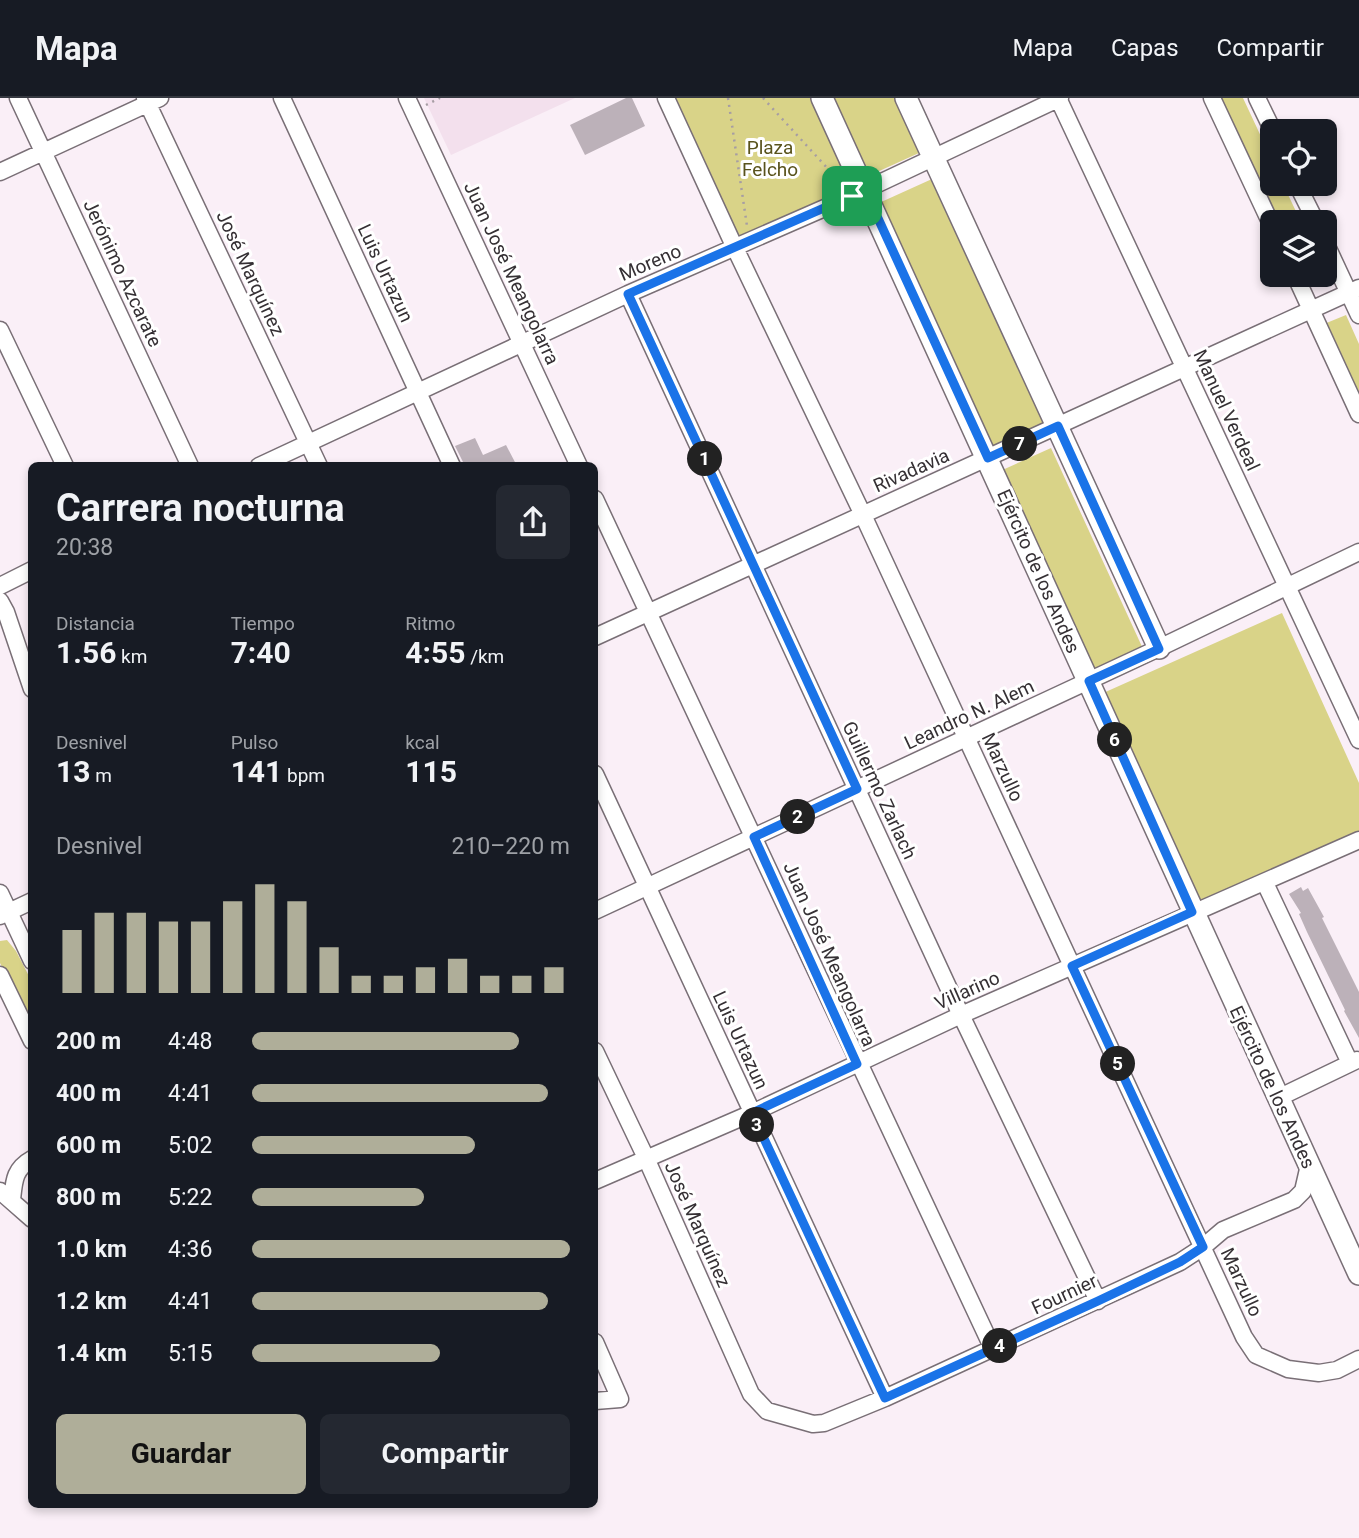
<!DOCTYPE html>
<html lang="es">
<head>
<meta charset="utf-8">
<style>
  body { margin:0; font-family:Roboto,sans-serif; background:#242831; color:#f1f3f6; height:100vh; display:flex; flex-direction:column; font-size:26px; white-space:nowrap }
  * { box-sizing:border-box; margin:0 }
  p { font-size:23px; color:#9ea1a6 }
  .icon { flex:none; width:38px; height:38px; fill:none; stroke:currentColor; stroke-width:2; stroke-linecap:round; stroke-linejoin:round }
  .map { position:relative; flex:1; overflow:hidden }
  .panel { position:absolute; left:28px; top:364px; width:570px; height:1046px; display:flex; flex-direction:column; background:#171b24; border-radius:10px; box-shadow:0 4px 10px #0003 }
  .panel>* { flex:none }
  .controls { position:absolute; left:1260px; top:21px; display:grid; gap:14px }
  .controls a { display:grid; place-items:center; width:77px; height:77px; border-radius:10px; background:#171b24; box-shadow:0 4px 10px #0003; font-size:35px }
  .pin { position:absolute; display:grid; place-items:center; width:60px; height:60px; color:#fff; margin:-30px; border-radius:14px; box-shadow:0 4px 10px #0006 }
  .km { position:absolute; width:35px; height:35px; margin:-18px; border-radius:50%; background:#222; color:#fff; font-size:19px; line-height:35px; text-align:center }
  .round { display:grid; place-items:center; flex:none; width:74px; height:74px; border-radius:10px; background:#242831 }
  .summary { display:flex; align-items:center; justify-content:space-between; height:119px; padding:0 28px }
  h1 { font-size:38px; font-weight:700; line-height:52px }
  .figures { display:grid; grid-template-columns:repeat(3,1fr); gap:10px; height:119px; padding:7px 28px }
  .figures div { display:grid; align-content:center }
  .figures b { font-size:30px; font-weight:700 }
  .figures small { font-size:19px; font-weight:400 }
  .figures p { font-size:19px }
  .chart { height:196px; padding:14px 28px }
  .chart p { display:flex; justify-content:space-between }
  .chart svg { width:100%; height:126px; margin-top:7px; stroke:#afae99; stroke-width:6 }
  .primary-button { display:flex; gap:14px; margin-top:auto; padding:14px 28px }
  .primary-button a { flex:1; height:80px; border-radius:10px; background:#afae99; color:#111; font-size:28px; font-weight:700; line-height:80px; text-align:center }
  .primary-button a+a { background:#242831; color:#f1f3f6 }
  ul { padding:0 28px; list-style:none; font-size:23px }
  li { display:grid; grid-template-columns:112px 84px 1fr; align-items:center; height:52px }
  li i { height:18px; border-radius:9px; background:#afae99 }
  header { display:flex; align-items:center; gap:42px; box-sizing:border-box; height:98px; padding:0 35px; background:#171b24; border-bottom:2px solid #363941 }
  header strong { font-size:33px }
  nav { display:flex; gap:38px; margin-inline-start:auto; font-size:24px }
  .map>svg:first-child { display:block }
  .built { fill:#f3e0ed }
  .green { fill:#d9d388 }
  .building { fill:#bcb1b9 }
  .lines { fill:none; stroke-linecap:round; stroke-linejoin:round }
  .street-casing { stroke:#796f76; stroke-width:19 }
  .secondary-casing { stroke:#796f76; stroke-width:24 }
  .path { stroke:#a69da3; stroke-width:2.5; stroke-dasharray:2 5; stroke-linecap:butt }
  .street { stroke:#fff; stroke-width:16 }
  .secondary { stroke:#fff; stroke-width:21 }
  .route-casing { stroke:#fff; stroke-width:14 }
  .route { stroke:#1a73e8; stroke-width:9 }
  .labels { text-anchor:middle; stroke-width:6; stroke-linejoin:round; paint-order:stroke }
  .park-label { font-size:19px; fill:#59531c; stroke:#fff }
  .street-label { font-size:19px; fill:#353034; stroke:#fff }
</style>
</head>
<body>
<header>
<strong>Mapa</strong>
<nav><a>Mapa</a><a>Capas</a><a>Compartir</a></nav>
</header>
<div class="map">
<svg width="1359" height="1440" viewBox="0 0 1359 1440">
  <rect width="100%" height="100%" fill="#faeff7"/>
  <path class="built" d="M424,0H575L451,57Z"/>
  <path class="green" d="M675,0H816L856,87L740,140Z
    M830,0H894L919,55L866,79Z
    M1217,0H1243L1272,62V86H1283L1301,124H1274Z
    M932,81L1043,325L990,349L879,105Z
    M1346,217L1359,246V304L1324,226Z
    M1051,350L1144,553L1091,577L998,374Z
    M1282,515L1359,685V737L1198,809L1101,596Z
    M7,842L16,853L31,882V929L0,865V843Z"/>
  <path class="building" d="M626,0H632L645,28L585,57L570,27Z
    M475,340L483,357L506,347L517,368H462L464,366L455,348Z
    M1301,789L1303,793L1308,790L1324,819L1322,820L1359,894V940L1344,913L1345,912L1307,834L1299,816L1301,815L1289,796Z"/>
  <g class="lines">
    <defs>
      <path id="street" d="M18,0L190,368
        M145,0L319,368
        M282,0L452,368
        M407,0L579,368
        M666,0L735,150L863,417L1244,1239L1256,1257L1288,1271L1319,1275L1337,1272L1359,1261
        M1058,0L1359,642
        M1212,0L1272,128
        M1257,0L1273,33
        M0,74L160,0
        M1297,86L1316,124
        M1325,144L1359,217
        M1295,177L1359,316
        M628,196L961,917L1098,1203
        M0,232L65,368
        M259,368L628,196L852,98L1060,0
        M595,401L993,1251
        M0,488L32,472
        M0,503L6,514L32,591
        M595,539L1359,190
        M595,676L885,1300
        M1265,785L1350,965
        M0,795L32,863
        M595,813L1159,550L1359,454
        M0,818L32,803
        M0,877L32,943
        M595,953L646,1060L751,1296L767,1313L813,1326L824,1325L885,1300L1180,1164L1203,1149L1223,1132L1294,1102L1303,1093L1309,1067
        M1278,1000L1357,962
        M595,1083L752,1015L961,917L1359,742
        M0,1093L32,1121
        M12,1102C14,1083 14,1071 32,1061
        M595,1244L620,1301L595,1303"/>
      <path id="secondary" d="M822,0C1004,390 1177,785 1359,1176
        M906,0L1159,550"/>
    </defs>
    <use href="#street" class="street-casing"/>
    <use href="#secondary" class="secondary-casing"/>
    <path class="path" d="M728,0L747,128
      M763,0L841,85
      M426,7L440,0"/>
    <use href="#street" class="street"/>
    <use href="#secondary" class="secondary"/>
  </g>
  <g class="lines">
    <defs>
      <path id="route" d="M865,92L988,360L1058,328L1159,551L1089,583L1192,814L1072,868L1203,1149L1180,1164L1098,1203L885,1300L752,1015L857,966L754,739L857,691L628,196Z"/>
    </defs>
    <use href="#route" class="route-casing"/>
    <use href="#route" class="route"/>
  </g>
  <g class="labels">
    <g class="park-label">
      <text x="770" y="56">Plaza<tspan x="770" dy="22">Felcho</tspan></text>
    </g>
    <g class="street-label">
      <text transform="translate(650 164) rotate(-23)" y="7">Moreno</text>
      <text transform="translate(123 175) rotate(65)" y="7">Jerónimo Azcarate</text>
      <text transform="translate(251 175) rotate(65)" y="7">José Marquínez</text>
      <text transform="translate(386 175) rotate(65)" y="7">Luis Urtazun</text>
      <text transform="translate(512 175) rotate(65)" y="7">Juan José Meangolarra</text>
      <text transform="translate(1227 312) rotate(65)" y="7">Manuel Verdeal</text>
      <text transform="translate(911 372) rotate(-24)" y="7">Rivadavia</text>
      <text transform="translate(1039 473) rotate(66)" y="7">Ejército de los Andes</text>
      <text transform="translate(969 616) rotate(-25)" y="7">Leandro N. Alem</text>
      <text transform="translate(1003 669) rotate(65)" y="7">Marzullo</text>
      <text transform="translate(880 692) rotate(65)" y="7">Guillermo Zarlach</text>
      <text transform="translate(830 856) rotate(66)" y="7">Juan José Meangolarra</text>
      <text transform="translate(967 892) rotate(-24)" y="7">Villarino</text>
      <text transform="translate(741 942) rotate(65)" y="7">Luis Urtazun</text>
      <text transform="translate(1273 989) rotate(65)" y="7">Ejército de los Andes</text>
      <text transform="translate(698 1126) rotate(66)" y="7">José Marquínez</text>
      <text transform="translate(1242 1184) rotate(65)" y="7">Marzullo</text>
      <text transform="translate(1064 1196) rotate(-25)" y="7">Fournier</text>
    </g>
  </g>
</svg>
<div class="controls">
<a><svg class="icon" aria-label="locate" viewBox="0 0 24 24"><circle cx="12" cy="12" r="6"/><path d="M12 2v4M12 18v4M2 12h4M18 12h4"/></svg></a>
<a><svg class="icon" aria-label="layers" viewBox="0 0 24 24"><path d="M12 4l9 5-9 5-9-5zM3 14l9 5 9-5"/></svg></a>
</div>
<div class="pin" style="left:852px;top:98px;background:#1e9e55"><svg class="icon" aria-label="arrive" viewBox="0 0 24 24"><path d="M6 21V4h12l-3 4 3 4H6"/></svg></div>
<b class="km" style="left:705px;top:361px">1</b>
<b class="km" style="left:798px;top:719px">2</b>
<b class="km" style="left:757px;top:1027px">3</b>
<b class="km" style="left:1000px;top:1248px">4</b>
<b class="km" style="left:1118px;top:966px">5</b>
<b class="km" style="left:1115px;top:642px">6</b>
<b class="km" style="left:1020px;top:346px">7</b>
<section class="panel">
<div class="summary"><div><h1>Carrera nocturna</h1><p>20:38</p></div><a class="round"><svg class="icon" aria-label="share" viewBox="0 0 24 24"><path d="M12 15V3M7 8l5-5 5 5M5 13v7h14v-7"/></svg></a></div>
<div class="figures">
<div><p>Distancia</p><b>1.56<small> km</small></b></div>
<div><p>Tiempo</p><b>7:40</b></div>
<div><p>Ritmo</p><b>4:55<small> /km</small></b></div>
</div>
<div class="figures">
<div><p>Desnivel</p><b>13<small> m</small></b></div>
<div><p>Pulso</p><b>141<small> bpm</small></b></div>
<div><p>kcal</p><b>115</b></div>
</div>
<div class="chart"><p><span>Desnivel</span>210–220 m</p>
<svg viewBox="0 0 160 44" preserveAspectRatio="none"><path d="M5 44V22M15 44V16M25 44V16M35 44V19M45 44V19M55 44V12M65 44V6M75 44V12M85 44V28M95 44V38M105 44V38M115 44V35M125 44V32M135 44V38M145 44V38M155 44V35"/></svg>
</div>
<ul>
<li><b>200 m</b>4:48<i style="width:84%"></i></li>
<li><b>400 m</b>4:41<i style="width:93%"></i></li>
<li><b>600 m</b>5:02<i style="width:70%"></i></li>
<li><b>800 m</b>5:22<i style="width:54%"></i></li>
<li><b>1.0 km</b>4:36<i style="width:100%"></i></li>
<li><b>1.2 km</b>4:41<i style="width:93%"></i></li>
<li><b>1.4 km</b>5:15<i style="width:59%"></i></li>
</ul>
<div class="primary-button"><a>Guardar</a><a>Compartir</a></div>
</section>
</div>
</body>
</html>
